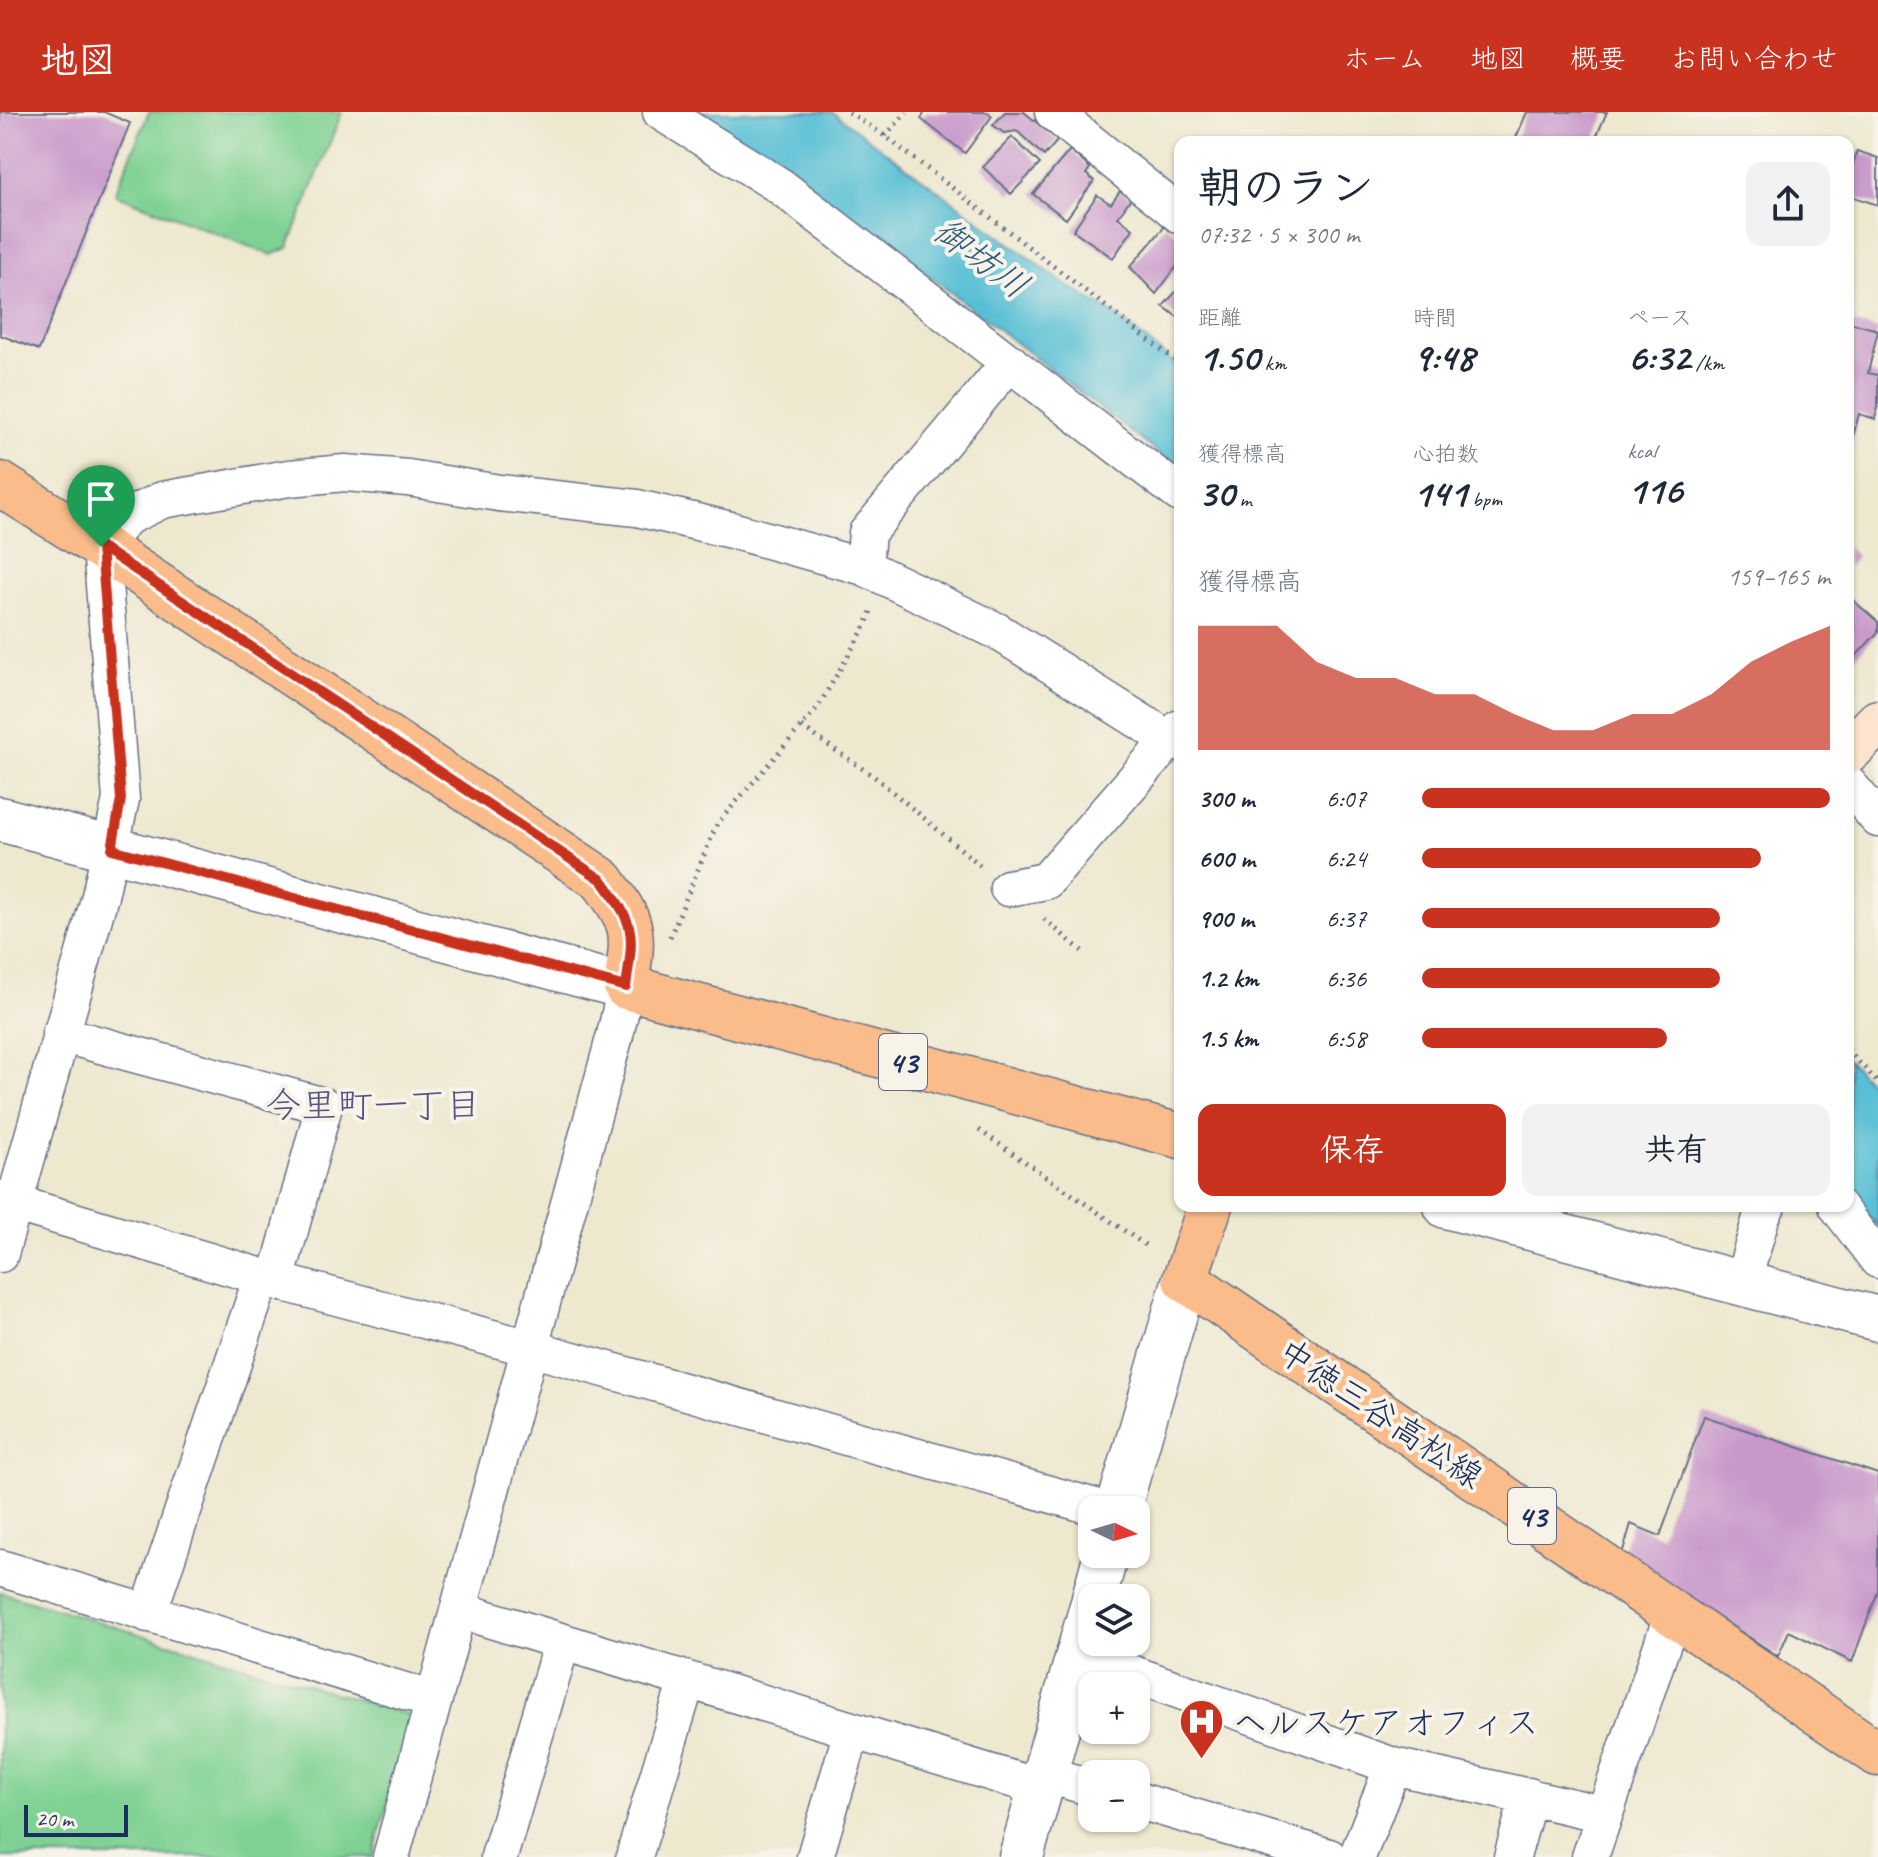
<!DOCTYPE html>
<html lang="ja">
<head>
<meta charset="utf-8">
<style>
  body { margin:0; font-family:Caveat,"Klee One",sans-serif; background:#f2f2f3; color:#1f2937; height:100vh; display:flex; flex-direction:column; font-size:30px; white-space:nowrap }
  * { box-sizing:border-box; margin:0 }
  p { font-size:26px; color:#747a83 }
  .icon { flex:none; width:44px; height:44px; fill:none; stroke:currentColor; stroke-width:2; stroke-linecap:round; stroke-linejoin:round }
  .map { position:relative; flex:1; overflow:hidden }
  .drawer { position:absolute; left:1174px; top:24px; width:680px; height:1076px; display:flex; flex-direction:column; background:#fff; border-radius:16px; box-shadow:0 2px 6px #0004 }
  .drawer>* { flex:none }
  .needle { width:52px; rotate:95deg }
  .buttons { position:absolute; left:1078px; top:1384px; display:grid; gap:16px }
  .buttons a { display:grid; place-items:center; width:72px; height:72px; border-radius:16px; background:#fff; box-shadow:0 2px 6px #0004; font-size:40px }
  .scale { position:absolute; left:24px; bottom:20px; width:104px; box-sizing:border-box; padding-left:8px; border:4px solid #1b2f5e; border-top:0; font-size:22px; line-height:28px; white-space:nowrap; color:#1b2f5e; -webkit-text-stroke:6px #f7f3e8; paint-order:stroke }
  .pin { position:absolute; display:grid; place-items:center; width:68px; height:68px; color:#fff; margin:-82px -34px; border-radius:50% 50% 50% 0; rotate:-45deg; box-shadow:0 0 8px #0007 }
  .pin .icon { rotate:45deg }
  .round { display:grid; place-items:center; flex:none; width:84px; height:84px; border-radius:16px; background:#f2f2f3 }
  .summary { display:flex; align-items:center; justify-content:space-between; height:136px; padding:0 24px }
  h1 { font-size:44px; font-weight:700; line-height:60px }
  .stats { display:grid; grid-template-columns:repeat(3,1fr); gap:12px; height:136px; padding:8px 24px }
  .stats div { display:grid; align-content:center }
  .stats b { font-size:40px; font-weight:700 }
  .stats small { font-size:22px; font-weight:400 }
  .stats p { font-size:22px }
  .chart { height:224px; padding:16px 24px }
  .chart p { display:flex; justify-content:space-between }
  .chart svg { width:100%; height:144px; margin-top:8px; fill:#c8321e; opacity:.7 }
  .action { display:flex; gap:16px; margin-top:auto; padding:16px 24px }
  .action a { flex:1; height:92px; border-radius:16px; background:#c8321e; color:#fff; font-size:32px; font-weight:700; line-height:92px; text-align:center }
  .action a+a { background:#f2f2f3; color:#1f2937 }
  ul { padding:0 24px; list-style:none; font-size:26px }
  li { display:grid; grid-template-columns:128px 96px 1fr; align-items:center; height:60px }
  li i { height:20px; border-radius:10px; background:#c8321e }
  header { display:flex; align-items:center; gap:48px; box-sizing:border-box; height:112px; padding:0 40px; background:#c8321e; color:#fff }
  header strong { font-size:38px }
  nav { display:flex; gap:44px; margin-inline-start:auto; font-size:28px }
  .map>svg:first-child { display:block }
  .green { fill:#7ed193; stroke:#4c8078; stroke-width:2 }
  .water { fill:#59c0d6; stroke:#3a789a; stroke-width:2 }
  .building { fill:#c898ca }
  .lines { fill:none; stroke-linecap:round; stroke-linejoin:round }
  .minor-casing { stroke:#657086; stroke-width:39 }
  .tertiary-casing { stroke:#657086; stroke-width:47 }
  .secondary-casing { stroke:#657086; stroke-width:47 }
  .primary-casing { stroke:#657086; stroke-width:47 }
  .path { stroke:#657086; stroke-width:5; stroke-dasharray:2 6; stroke-linecap:butt }
  .minor { stroke:#fff; stroke-width:36 }
  .tertiary { stroke:#fff; stroke-width:44 }
  .secondary { stroke:#fde4d0; stroke-width:44 }
  .primary { stroke:#f9bc8a; stroke-width:44 }
  .route-casing { stroke:#fff; stroke-width:16 }
  .route { stroke:#c8321e; stroke-width:10 }
  .labels { text-anchor:middle; stroke-width:8; stroke-linejoin:round; paint-order:stroke }
  .shield { fill:#f7f3e8; stroke:#5d6a87; stroke-width:2 }
  .shield-label { font-size:32px; font-weight:bold; fill:#1b2f5e }
  .street-label { font-size:34px; fill:#1b2f5e; stroke:#f7f3e8 }
  .poi-label { font-size:34px; fill:#1b2f5e; stroke:#f7f3e8; text-anchor:start }
  .water-label { font-size:36px; font-style:italic; fill:#2e5a82; stroke:#f7f3e8 }
  .neighbourhood-label { font-size:36px; fill:#585484; stroke:#f7f3e8 }
</style>
</head>
<body>
<header>
<strong>地図</strong>
<nav><a>ホーム</a><a>地図</a><a>概要</a><a>お問い合わせ</a></nav>
</header>
<div class="map">
<svg width="1878" height="1745" viewBox="0 0 1878 1745">
  <rect width="100%" height="100%" fill="#f7f3e8"/>
  <filter id="ink" filterUnits="userSpaceOnUse"><feTurbulence type="fractalNoise" baseFrequency=".0125" numOctaves="2"/><feDisplacementMap in="SourceGraphic" scale="16" xChannelSelector="R" yChannelSelector="G"/><feConvolveMatrix kernelMatrix="1 2 1 2 8 2 1 2 1" color-interpolation-filters="sRGB"/></filter>
  <filter id="wash" filterUnits="userSpaceOnUse"><feTurbulence type="fractalNoise" baseFrequency=".006" numOctaves="4" result="noise"/><feDisplacementMap in="SourceGraphic" scale="32" xChannelSelector="R" yChannelSelector="G"/><feGaussianBlur stdDeviation="1.8" result="paint"/><feColorMatrix in="noise" values="0 0 0 0 0 0 0 0 0 0 0 0 0 0 0 0 0 1.4 0 .05"/><feComposite in="paint" operator="in"/></filter>
  <g filter="url(#wash)">
    <rect width="100%" height="100%" fill="#eee8cf"/>
    <path class="green" d="M149,0H342L288,136L271,143L115,82Z
      M0,1480L411,1604L373,1745H0Z"/>
    <path class="water" d="M695,0H832L1062,170L1115,203L1180,256V358L913,151Z
      M1848,948L1878,980V1115L1848,1079Z"/>
    <g id="blocks">
      <path class="building" d="M0,0H104L130,11L39,238L0,223Z
        M925,0H987L992,4L965,41L921,7Z
        M1005,0H1024L1058,28L1044,44L1017,19L1004,21L993,13Z
        M1527,0H1607L1594,30H1514Z
        M1012,25L1040,52L1011,82L983,55Z
        M1070,38L1090,56L1086,62L1094,69L1066,107L1033,82Z
        M1857,39L1878,46V93L1848,83V67Z
        M1120,79L1131,86L1118,105L1133,117L1113,146L1073,118L1097,83L1111,92Z
        M1166,113L1180,126V150L1156,182L1130,155Z
        M1180,175V207L1163,194Z
        M1848,210L1878,218L1868,261L1878,263V295L1875,307L1859,302L1849,339Z
        M1848,435L1857,444L1848,455Z
        M1848,484L1878,510V520L1848,553Z
        M1704,1304L1878,1362V1479L1852,1550L1789,1519L1778,1544L1622,1442L1631,1412L1660,1424Z"/>
    </g>
  </g>
  <g filter="url(#ink)">
    <use href="#blocks" fill-opacity="0" stroke="#657086" stroke-width="2"/>
    <g class="lines">
      <defs>
        <path id="minor" d="M661,0L780,74L1180,382
          M1053,0L1180,103
          M864,455L867,421L1010,250
          M1848,672L1878,707
          M1008,776L1046,769L1180,616
          M60,922L324,994L276,1169
          M0,1087L276,1169L530,1236L1106,1398
          M1837,1094L1878,1148
          M0,1142L100,784L121,687L101,435L127,405L162,388L289,366L345,361L408,366L499,381L637,396L731,418L864,455L997,519L1170,628L1180,631
          M1742,1172L1761,1106L1767,1094
          M0,1456L434,1588
          M459,1498L1041,1676
          M148,1502L262,1165
          M1079,1543L1393,1654L1603,1702
          M1045,1662L1092,1676
          M1136,1688L1329,1745
          M391,1745L615,923L626,875
          M499,1745L562,1530
          M634,1745L687,1568
          M815,1745L852,1619
          M1357,1745L1393,1654
          M1512,1745L1529,1684
          M1590,1745L1673,1501"/>
        <path id="tertiary" d="M0,707L626,875
          M1446,1094L1878,1207
          M1118,1398L1185,1167
          M1094,1486L1106,1442
          M1021,1745L1092,1494"/>
        <path id="secondary" d="M1848,640L1878,610"/>
        <path id="primary" d="M0,372L101,435L602,768C636,815 634,818 626,875L1180,1024
          M1210,1094L1185,1167L1878,1642"/>
      </defs>
      <use href="#minor" class="minor-casing"/>
      <use href="#tertiary" class="tertiary-casing"/>
      <use href="#secondary" class="secondary-casing"/>
      <use href="#primary" class="primary-casing"/>
      <path class="path" d="M849,0L885,24L1180,252
        M885,24L907,0
        M802,615L876,666L981,754
        M1044,807L1082,839
        M670,825L717,712L818,595L866,513L872,496
        M1848,938L1878,971
        M979,1018L1148,1135"/>
      <use href="#minor" class="minor"/>
      <use href="#tertiary" class="tertiary"/>
      <use href="#secondary" class="secondary"/>
      <use href="#primary" class="primary"/>
    </g>
  </g>
  <g class="lines" filter="url(#ink)">
    <defs>
      <path id="route" d="M101,435L602,768C636,815 634,818 626,875L112,737L121,687Z"/>
    </defs>
    <use href="#route" class="route-casing"/>
    <use href="#route" class="route"/>
  </g>
  <defs>
    <symbol id="hospital-pin" viewBox="-11 -11 22 30"><path d="M0 17L-7.5 6A9.5 9.5 0 1 1 7.5 6Z" fill="#c8321e" stroke="#f7f3e8"/><path d="M-5-5h3v3.5h4V-5h3V5h-3V1.5h-4V5h-3Z" fill="#fff"/></symbol>
  </defs>
  <g fill-rule="evenodd">
    <use href="#hospital-pin" x="1176" y="1584" width="51" height="69"/>
  </g>
  <g class="labels">
    <g class="shield">
      <rect x="879" y="922" width="48" height="56" rx="6"/>
      <rect x="1508" y="1376" width="48" height="56" rx="6"/>
    </g>
    <g class="shield-label">
      <text x="903" y="961">43</text>
      <text x="1532" y="1415">43</text>
    </g>
    <g class="street-label">
      <text transform="translate(1381 1301) rotate(34)" y="12">中徳三谷高松線</text>
    </g>
    <g class="poi-label">
      <text x="1233" y="1622">ヘルスケアオフィス</text>
    </g>
    <g class="water-label">
      <text transform="translate(982 145) rotate(37)" y="13">御坊川</text>
    </g>
    <g class="neighbourhood-label">
      <text x="373" y="1005">今里町一丁目</text>
    </g>
  </g>
</svg>
<div class="buttons">
<a><svg class="needle" viewBox="-14 -14 28 28"><path d="M0-13l5 13h-10z" fill="#e53935"/><path d="M0 13l5-13h-10z" fill="#747a83"/></svg></a>
<a><svg class="icon" aria-label="layers" viewBox="0 0 24 24"><path d="M12 4l9 5-9 5-9-5zM3 14l9 5 9-5"/></svg></a>
<a>+</a>
<a>−</a>
</div>
<div class="scale">20 m</div>
<div class="pin" style="left:101px;top:435px;background:#1e9e55"><svg class="icon" aria-label="arrive" viewBox="0 0 24 24"><path d="M6 21V4h12l-3 4 3 4H6"/></svg></div>
<section class="drawer">
<div class="summary"><div><h1>朝のラン</h1><p>07:32 · 5 × 300 m</p></div><a class="round"><svg class="icon" aria-label="share" viewBox="0 0 24 24"><path d="M12 15V3M7 8l5-5 5 5M5 13v7h14v-7"/></svg></a></div>
<div class="stats">
<div><p>距離</p><b>1.50<small> km</small></b></div>
<div><p>時間</p><b>9:48</b></div>
<div><p>ペース</p><b>6:32<small> /km</small></b></div>
</div>
<div class="stats">
<div><p>獲得標高</p><b>30<small> m</small></b></div>
<div><p>心拍数</p><b>141<small> bpm</small></b></div>
<div><p>kcal</p><b>116</b></div>
</div>
<div class="chart"><p><span>獲得標高</span>159–165 m</p>
<svg viewBox="0 0 160 44" preserveAspectRatio="none"><path d="M0 44V6L10 6L20 6L30 17L40 22L50 22L60 27L70 27L80 33L90 38L100 38L110 33L120 33L130 27L140 17L150 11L160 6V44z"/></svg>
</div>
<ul>
<li><b>300 m</b>6:07<i style="width:100%"></i></li>
<li><b>600 m</b>6:24<i style="width:83%"></i></li>
<li><b>900 m</b>6:37<i style="width:73%"></i></li>
<li><b>1.2 km</b>6:36<i style="width:73%"></i></li>
<li><b>1.5 km</b>6:58<i style="width:60%"></i></li>
</ul>
<div class="action"><a>保存</a><a>共有</a></div>
</section>
</div>
</body>
</html>
